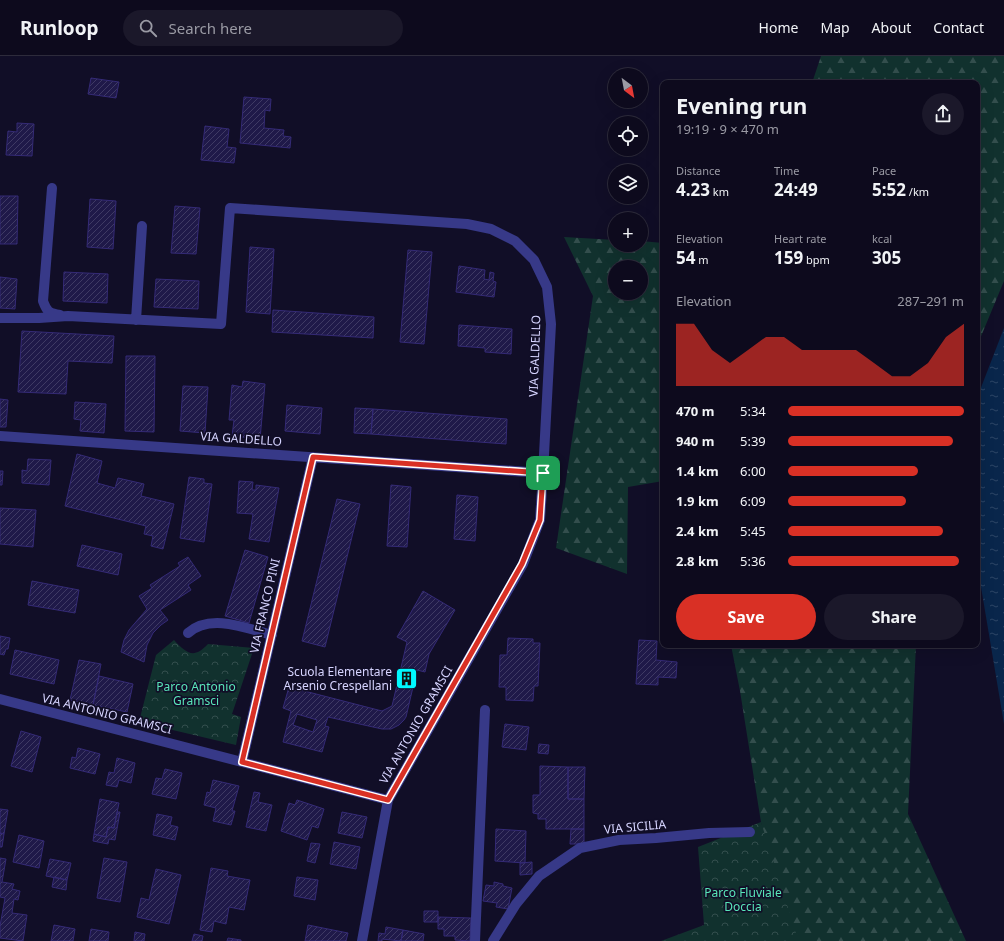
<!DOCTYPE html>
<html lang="en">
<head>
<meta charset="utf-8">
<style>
  body { margin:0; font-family:"Noto Sans",sans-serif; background:#1b182a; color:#f1f3f6; height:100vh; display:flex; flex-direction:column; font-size:15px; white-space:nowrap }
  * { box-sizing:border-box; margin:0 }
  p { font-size:13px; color:#9a9aa4 }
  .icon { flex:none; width:22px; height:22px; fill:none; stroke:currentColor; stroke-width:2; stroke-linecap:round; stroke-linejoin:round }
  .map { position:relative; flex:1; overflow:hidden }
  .side { position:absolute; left:660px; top:24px; width:320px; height:568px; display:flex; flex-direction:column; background:#0d0a1d; border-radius:8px; box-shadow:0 4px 16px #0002,0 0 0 1px #2d2b3b }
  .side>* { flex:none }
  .needle { width:26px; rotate:148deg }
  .buttons { position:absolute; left:608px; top:12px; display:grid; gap:8px }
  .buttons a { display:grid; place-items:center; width:40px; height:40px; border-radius:50%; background:#0d0a1d; box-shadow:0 4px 16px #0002,0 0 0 1px #2d2b3b; font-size:20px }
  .pin { position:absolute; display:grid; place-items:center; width:34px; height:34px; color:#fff; margin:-17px; border-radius:8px; box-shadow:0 2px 6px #0006 }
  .round { display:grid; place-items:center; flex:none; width:42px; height:42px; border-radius:21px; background:#1b182a }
  .overview { display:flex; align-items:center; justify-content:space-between; height:68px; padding:0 16px }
  h1 { font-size:22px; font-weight:700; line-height:30px }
  .metrics { display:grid; grid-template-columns:repeat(3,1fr); gap:6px; height:68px; padding:4px 16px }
  .metrics div { display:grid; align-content:center }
  .metrics b { font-size:17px; font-weight:700 }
  .metrics small { font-size:11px; font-weight:400 }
  .metrics p { font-size:11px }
  .chart { height:112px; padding:8px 16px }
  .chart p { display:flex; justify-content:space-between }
  .chart svg { width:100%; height:72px; margin-top:4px; fill:#d93025; opacity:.7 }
  .cta { display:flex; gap:8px; margin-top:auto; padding:8px 16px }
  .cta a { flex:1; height:46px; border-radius:24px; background:#d93025; color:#fff; font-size:16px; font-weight:700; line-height:46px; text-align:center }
  .cta a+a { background:#1b182a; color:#f1f3f6 }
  ul { padding:0 16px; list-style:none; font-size:13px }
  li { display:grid; grid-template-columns:64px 48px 1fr; align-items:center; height:30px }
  li i { height:10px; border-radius:5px; background:#d93025 }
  header { display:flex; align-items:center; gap:24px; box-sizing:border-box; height:56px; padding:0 20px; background:#0d0a1d; border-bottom:1px solid #2d2b3b }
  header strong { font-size:19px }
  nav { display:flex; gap:22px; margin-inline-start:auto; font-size:14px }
  .search { width:280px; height:36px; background:#1b182a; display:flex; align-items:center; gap:10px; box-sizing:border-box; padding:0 14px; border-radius:22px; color:#9a9aa4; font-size:15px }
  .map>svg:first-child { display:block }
  .forest { fill:url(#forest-firs); fill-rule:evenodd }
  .park { fill:url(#park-crowns) }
  .water { fill:url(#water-ripples) }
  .building { fill:url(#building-hatch); stroke:#342a76; fill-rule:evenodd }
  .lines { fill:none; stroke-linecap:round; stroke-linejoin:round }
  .minor { stroke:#373988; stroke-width:10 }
  .route-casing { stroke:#fff; stroke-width:8 }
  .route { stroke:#d93025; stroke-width:5 }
  .labels { text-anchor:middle; stroke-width:3.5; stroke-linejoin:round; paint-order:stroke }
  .street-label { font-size:12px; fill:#d6d4ff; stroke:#110e27 }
  .poi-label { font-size:12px; fill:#d6d4ff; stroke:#110e27; text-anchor:end }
  .park-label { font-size:12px; fill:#59e6b9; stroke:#110e27 }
</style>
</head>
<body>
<header>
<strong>Runloop</strong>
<div class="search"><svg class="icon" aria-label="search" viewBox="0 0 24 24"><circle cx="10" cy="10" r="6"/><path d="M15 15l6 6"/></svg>Search here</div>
<nav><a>Home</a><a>Map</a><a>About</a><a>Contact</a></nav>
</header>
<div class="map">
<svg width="1004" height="885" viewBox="0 0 1004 885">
  <defs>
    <pattern id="forest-firs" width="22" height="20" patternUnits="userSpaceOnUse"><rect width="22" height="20" fill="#11312e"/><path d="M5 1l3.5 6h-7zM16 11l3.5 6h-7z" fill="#334e4d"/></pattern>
    <pattern id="park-crowns" width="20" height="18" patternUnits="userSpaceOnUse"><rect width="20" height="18" fill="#11312e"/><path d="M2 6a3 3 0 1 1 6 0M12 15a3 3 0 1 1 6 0" fill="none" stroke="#334e4d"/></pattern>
    <pattern id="water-ripples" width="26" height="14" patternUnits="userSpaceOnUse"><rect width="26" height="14" fill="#09264b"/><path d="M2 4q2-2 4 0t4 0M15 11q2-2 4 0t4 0" fill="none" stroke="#2c4566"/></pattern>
    <pattern id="building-hatch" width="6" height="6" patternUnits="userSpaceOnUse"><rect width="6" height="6" fill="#1f1949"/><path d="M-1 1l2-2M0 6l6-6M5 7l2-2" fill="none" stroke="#3f3a64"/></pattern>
  </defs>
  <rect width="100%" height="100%" fill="#110e27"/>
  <path class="forest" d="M821,0H1004V225L977,290V27H812Z
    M564,181L615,184V189H641V185L663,187V425L628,431L627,518L556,492L593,240ZM615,211H641V237H615Z
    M731,589H916L908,758L966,885H780L740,635Z"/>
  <path class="park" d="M174,584C187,598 194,603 208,588L254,592L232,658L241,661L236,689L139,666L156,599Z
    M761,766L796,877L801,885H661L704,869L698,791Z"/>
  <path class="water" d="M1004,272V668L977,507V342Z"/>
  <path class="building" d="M91,22L119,26L116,42L88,38Z
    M244,41L271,43L270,55L265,54L264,72L284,74L283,80L291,81L290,92L240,87Z
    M17,67L34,68L32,100L6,99L8,75L17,76Z
    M205,70L229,73L227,91L236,92L234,107L201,104Z
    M0,140H18L17,188H0Z
    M90,143L116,145L113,193L87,191Z
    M175,150L200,152L196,198L171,197Z
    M250,191L274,193L270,258L246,256Z
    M408,194L432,196L424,288L400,286Z
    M459,210L485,214L484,223L489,224L490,216L494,217L493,225L496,226L494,241L456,236Z
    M64,216L108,218L107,247L63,245Z
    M0,221L17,223L15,253L0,252Z
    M156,223L199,225L198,253L154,251Z
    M273,254L374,261L373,282L272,276Z
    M459,269L512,273L511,298L485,296V292L458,290Z
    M22,275L114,280L112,307L68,305L66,338L18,336Z
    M126,300H155L154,376L125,375Z
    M243,325L265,328L260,383L232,380L234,364H229L232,329L242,331Z
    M183,330L208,331L205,377L180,375Z
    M0,343L8,344L6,371H0Z
    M75,346L106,348L104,377L80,375L81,364L74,363Z
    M287,349L322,352L320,378L285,375Z
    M355,352L373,353L371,378L354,377Z
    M373,353L507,363L506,388L371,378Z
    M77,398L102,405L97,427L115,432L118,422L144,428L141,440L174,448L163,493L151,490L153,480L144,478L146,470L65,450Z
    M28,403L51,404L49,429L22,427V414L27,415Z
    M0,415H3L2,429H0Z
    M189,421L204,423V427L212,428L204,486L180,482Z
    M239,425L253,426L252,434H256V429L279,432L269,486L249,483L253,458L237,457Z
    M391,429L411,431L407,491L387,490Z
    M457,439L478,441L475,485L454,483Z
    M337,443L360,448L325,591L302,585Z
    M0,452L36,454L33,491L0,488Z
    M82,489L122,498L118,519L77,510Z
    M245,494L268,501L249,567L225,560Z
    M188,501L201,520L188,529L191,534L160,554L168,564L161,569L153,577L147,589L144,606L121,596L124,584L129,574L147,553L139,540L152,532L150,529L180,510L178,507Z
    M32,525L79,534L75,557L28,549Z
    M423,535L455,554L429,598L425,616L417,614L406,661L404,664L399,669L391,673H382L328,661L325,670L329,671L322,696L283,686L291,655L283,652L289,631L382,655L392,650L407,586L397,581ZM297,658L317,664L313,676L293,669Z
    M0,580L10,582L8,593H6L4,599L0,598Z
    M508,582L533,583V587H540L538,630H534L533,645L506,644V631H499L500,599H507Z
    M639,584L657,585L656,604L677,606L676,622L658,621V629L636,628Z
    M15,594L59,604L54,628L10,618Z
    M79,604L101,608L93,649L70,644Z
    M99,620L133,628L127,656L93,649Z
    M505,668L529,671L526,694L502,691Z
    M21,675L41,681L32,716L11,710Z
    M539,688L549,689L548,698L538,697Z
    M78,692L100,698L95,718L70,712L72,701L76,702Z
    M117,702L135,707L131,727L119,724L117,731L106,729L109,716L114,717Z
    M540,710L568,711V743H584V773H546V763H538V758L533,757V739H540Z
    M568,711H585L584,743H568Z
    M165,713L182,717L176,743L152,738L156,722L162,723Z
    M213,724L239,730L232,755H235L231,769L213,765L216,752L204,749L207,736L210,737Z
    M254,736L260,737L258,746L272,749L266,775L246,771Z
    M100,743L119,747L114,772L108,771L106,781L94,778Z
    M297,744L324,753L318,772L312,770L307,784L281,775L289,747L295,749Z
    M0,753L8,754L4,778L0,777Z
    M117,756H120L115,784L109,783L108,788L93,785L94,778L106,781L108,771L114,772Z
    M342,756L367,761L362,782L338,777Z
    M157,758L172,761L170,769L178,771L175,784L153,779Z
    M496,773L526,775L525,807L495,805Z
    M571,773H584V788H570Z
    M0,777L4,778L2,791H0Z
    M19,779L44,785L39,812L13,806Z
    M334,786L360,791L356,813L330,808Z
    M311,787L320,788L315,807L307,805Z
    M0,802L6,803L2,826L14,828L12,833L20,835L18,844L14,843L12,857L27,859L23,885L0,882V870L5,842L0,841Z
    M104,802L127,806L120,846L97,842Z
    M50,803L71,807L67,824L46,820Z
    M532,806V818L520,819V807Z
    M211,812L228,815L227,820L250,824L244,854L229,851L226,868L214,865L212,876L200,874Z
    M156,813L181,819L169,868L137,861L141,842L149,844Z
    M54,821L67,824L66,834L52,831Z
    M297,821L318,824L315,844L294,840Z
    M494,826L503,828V830L512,832L508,853L496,851L497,847L483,845L486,829L494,830Z
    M424,855H438V866H424Z
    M438,861L471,862L470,885L455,884V880H444V873H438Z
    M54,869L75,873L73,885H51Z
    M308,869L348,877L346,885H305Z
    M386,871L403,874L401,885L382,883V885H378L379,877L385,878Z
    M91,873L109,876L108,885H89Z
    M403,874L424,878L423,885H401Z
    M135,876L145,878L144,885H134Z
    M194,878L203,880L202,885H192Z
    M228,882L241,884V885H227Z"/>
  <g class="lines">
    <path class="minor" d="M52,132L43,245C47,256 49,257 60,259
      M0,262H39L68,260L221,268L230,152L467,168L491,173L515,185L534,204L547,231L551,268L543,417L0,380
      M136,264L142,170
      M188,577C210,557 246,572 272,579
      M0,643L388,744L523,508L540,464L543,417
      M242,706L313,401
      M362,885L388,744
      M475,885L485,654
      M493,885L516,848L539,820L580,792L619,784L656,782L709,777L750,776"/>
  </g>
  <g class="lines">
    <defs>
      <path id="route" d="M313,401L543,417L540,464L522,508L388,744L242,706Z"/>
    </defs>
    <use href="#route" class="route-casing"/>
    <use href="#route" class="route"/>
  </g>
  <defs>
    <symbol id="building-square" viewBox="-11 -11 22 22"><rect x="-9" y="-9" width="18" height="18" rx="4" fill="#00f8ff" stroke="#110e27"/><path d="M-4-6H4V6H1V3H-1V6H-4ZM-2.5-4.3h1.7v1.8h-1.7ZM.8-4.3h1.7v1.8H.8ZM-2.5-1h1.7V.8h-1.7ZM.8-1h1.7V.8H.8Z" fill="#111"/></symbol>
  </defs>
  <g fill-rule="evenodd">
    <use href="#building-square" x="394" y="610" width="25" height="25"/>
  </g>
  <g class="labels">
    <g class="street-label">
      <text transform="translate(535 300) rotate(-88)" y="4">VIA GALDELLO</text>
      <text transform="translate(241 383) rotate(4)" y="4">VIA GALDELLO</text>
      <text transform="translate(265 550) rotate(-77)" y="4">VIA FRANCO PINI</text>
      <text transform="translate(107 658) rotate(14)" y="4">VIA ANTONIO GRAMSCI</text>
      <text transform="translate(416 669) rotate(-60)" y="4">VIA ANTONIO GRAMSCI</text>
      <text transform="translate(635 771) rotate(-5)" y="4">VIA SICILIA</text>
    </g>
    <g class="poi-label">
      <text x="392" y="620">Scuola Elementare<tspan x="392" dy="14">Arsenio Crespellani</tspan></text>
    </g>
    <g class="park-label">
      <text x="196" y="635">Parco Antonio<tspan x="196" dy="14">Gramsci</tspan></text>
      <text x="743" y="841">Parco Fluviale<tspan x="743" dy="14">Doccia</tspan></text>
    </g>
  </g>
</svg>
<div class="buttons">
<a><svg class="needle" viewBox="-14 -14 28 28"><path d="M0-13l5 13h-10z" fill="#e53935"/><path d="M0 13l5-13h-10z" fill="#9a9aa4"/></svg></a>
<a><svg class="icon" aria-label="locate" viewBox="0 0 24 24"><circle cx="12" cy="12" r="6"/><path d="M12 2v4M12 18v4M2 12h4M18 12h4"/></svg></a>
<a><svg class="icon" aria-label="layers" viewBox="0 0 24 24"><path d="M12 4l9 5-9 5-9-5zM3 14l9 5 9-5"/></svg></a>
<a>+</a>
<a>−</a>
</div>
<div class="pin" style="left:543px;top:417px;background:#1e9e55"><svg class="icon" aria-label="arrive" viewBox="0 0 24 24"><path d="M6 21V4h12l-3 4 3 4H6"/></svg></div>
<section class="side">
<div class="overview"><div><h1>Evening run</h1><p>19:19 · 9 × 470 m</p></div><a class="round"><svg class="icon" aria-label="share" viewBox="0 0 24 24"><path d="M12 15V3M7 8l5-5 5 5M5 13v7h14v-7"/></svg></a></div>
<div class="metrics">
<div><p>Distance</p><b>4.23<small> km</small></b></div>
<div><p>Time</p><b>24:49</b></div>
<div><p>Pace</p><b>5:52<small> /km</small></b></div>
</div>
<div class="metrics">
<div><p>Elevation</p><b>54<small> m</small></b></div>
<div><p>Heart rate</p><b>159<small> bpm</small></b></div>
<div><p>kcal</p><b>305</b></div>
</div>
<div class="chart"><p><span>Elevation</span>287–291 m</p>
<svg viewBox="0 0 160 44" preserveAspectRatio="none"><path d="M0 44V6L10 6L20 22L30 30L40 22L50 14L60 14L70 22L80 22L90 22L100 22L110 30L120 38L130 38L140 30L150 14L160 6V44z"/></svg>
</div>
<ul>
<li><b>470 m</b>5:34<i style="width:100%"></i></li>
<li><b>940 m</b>5:39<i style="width:94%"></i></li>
<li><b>1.4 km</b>6:00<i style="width:74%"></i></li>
<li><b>1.9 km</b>6:09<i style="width:67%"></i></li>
<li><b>2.4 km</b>5:45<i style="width:88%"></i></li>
<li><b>2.8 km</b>5:36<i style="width:97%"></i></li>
</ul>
<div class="cta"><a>Save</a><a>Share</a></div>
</section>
</div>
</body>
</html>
